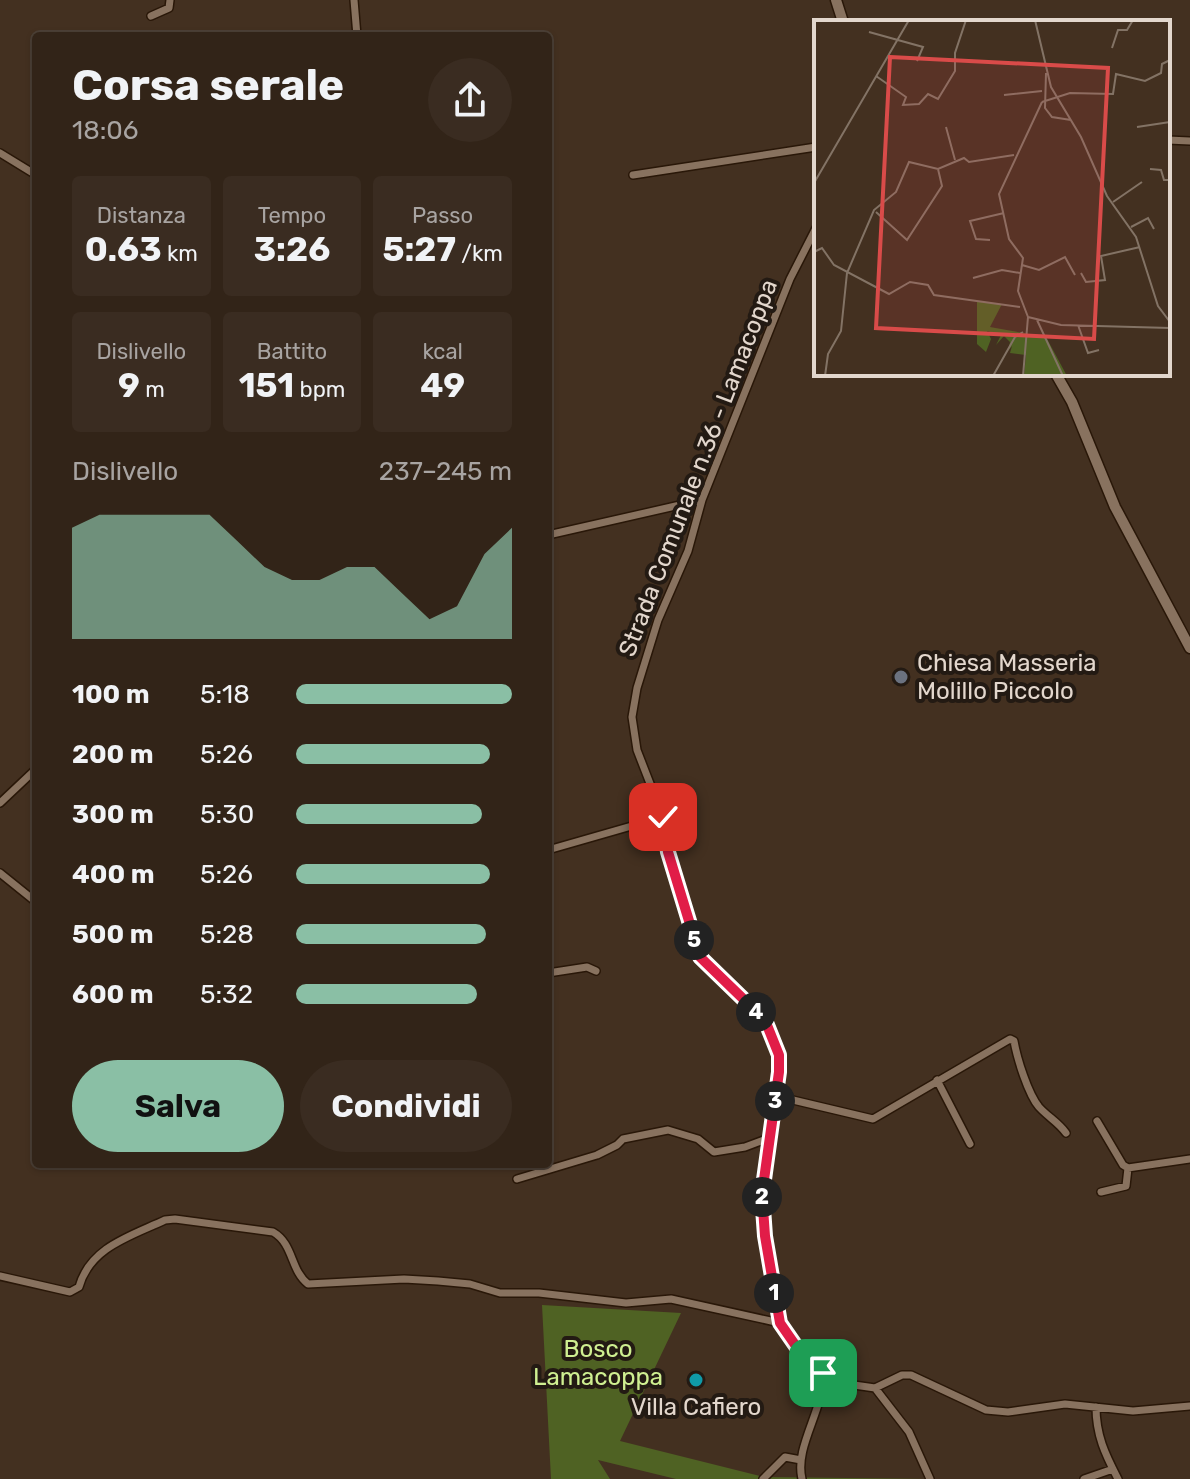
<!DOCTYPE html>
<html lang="it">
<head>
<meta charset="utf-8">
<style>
  body { margin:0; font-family:Rubik,sans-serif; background:#3a2c21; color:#f1f3f6; height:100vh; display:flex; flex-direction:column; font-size:30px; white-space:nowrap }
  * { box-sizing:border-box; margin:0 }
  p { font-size:26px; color:#a8a4a2 }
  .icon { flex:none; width:44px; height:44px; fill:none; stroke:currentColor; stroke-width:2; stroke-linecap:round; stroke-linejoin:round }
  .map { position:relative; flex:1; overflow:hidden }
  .details { position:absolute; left:32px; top:32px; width:520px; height:1136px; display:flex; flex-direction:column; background:#322418; border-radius:8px; box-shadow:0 2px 6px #0004,0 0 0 2px #4d4137 }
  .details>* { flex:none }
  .pin { position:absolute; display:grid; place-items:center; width:68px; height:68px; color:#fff; margin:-34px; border-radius:16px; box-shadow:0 4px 12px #0006 }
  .km { position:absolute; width:40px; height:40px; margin:-20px; border-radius:50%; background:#222; color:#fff; font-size:22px; line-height:40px; text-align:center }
  .round { display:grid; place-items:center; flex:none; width:84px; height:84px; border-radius:42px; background:#3a2c21 }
  .summary { display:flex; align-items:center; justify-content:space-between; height:136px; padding:0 40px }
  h1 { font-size:44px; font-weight:700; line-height:60px }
  .stats { display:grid; grid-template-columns:repeat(3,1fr); gap:12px; height:136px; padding:8px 40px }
  .stats div { display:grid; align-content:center; border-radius:8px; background:#3a2c21; text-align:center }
  .stats b { font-size:34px; font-weight:700 }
  .stats small { font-size:22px; font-weight:400 }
  .stats p { font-size:22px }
  .chart { height:224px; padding:16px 40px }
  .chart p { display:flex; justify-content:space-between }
  .chart svg { width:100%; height:144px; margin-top:8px; fill:#8abfa5; opacity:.7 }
  .cta { display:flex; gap:16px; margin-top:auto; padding:16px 40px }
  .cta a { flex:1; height:92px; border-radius:48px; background:#8abfa5; color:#111; font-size:32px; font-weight:700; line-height:92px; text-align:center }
  .cta a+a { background:#3a2c21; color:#f1f3f6 }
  ul { padding:0 40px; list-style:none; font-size:26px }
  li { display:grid; grid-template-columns:128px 96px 1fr; align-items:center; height:60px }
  li i { height:20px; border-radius:10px; background:#8abfa5 }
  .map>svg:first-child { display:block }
  .green { fill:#4f6223 }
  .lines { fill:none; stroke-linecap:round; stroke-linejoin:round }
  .street-casing { stroke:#291708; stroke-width:10 }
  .secondary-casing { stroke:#291708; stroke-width:13 }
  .street { stroke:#88725f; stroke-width:7 }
  .secondary { stroke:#88725f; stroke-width:10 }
  .route-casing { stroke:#fff; stroke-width:16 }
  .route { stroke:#e11d48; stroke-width:10 }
  .worship-dot { fill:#6b7280; stroke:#231a13; stroke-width:3 }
  .culture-dot { fill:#0f9aa8; stroke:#231a13; stroke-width:3 }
  .labels { text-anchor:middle; stroke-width:8; stroke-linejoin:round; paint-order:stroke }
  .street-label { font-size:24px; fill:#e3d7cd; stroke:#231a13 }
  .poi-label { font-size:24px; fill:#e3d7cd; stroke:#231a13; text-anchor:start }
  .park-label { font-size:24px; fill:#cfef91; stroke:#231a13 }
  .inset-road { fill:none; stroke:#837365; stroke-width:2 }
  .view { fill:#d94b49; fill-opacity:0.15; stroke:#d94b49; stroke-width:4 }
  .inset-edge { fill:none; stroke:#e3d7cd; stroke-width:4 }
</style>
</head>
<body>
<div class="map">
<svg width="1190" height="1479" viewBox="0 0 1190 1479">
  <rect width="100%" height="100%" fill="#433020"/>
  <path class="green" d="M542,1305L681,1313L620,1441L764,1477L930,1479H676L598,1460L610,1479H551Z"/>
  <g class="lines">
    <defs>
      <path id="street" d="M354,0L357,36
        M151,16L169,8L170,0
        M1168,140L1190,141
        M0,153L36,175
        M633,175L816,147
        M816,228L790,279L702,500L688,551L658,620L637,688L632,717L637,750L663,817L668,852L700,957L765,1020L779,1055V1072L765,1170L762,1217L780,1323L798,1349L823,1373L840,1383L875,1388L902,1375H911L986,1410L1008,1412L1065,1404L1133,1411L1190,1406
        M548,535L702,500
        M0,803L36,769
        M548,850L663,817
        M0,873L36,902
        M548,973L587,967L596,971
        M937,1080L970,1144
        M776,1096L873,1119L1010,1039L1014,1041C1017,1058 1028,1094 1039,1107C1048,1117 1058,1122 1066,1133
        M1097,1121L1123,1165L1128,1168L1190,1159
        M517,1179L597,1155L617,1145L623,1139L668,1130L698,1139L714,1152L745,1147L769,1138
        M1101,1192L1126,1186L1128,1168
        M0,1276L70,1292L79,1287C90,1247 131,1236 165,1220L175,1219L273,1232C294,1244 290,1270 308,1284L404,1279L438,1281L470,1284L500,1293H539L626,1303L671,1299L780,1323
        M875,1388L909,1432L930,1479
        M1096,1407C1096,1435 1105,1454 1118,1479
        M763,1479L785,1457L801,1460
        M802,1479C794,1446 825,1409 823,1373
        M1084,1479L1113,1469"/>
      <path id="secondary" d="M836,0L843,22
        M1056,374L1072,402L1115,507L1190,648"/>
    </defs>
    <use href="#street" class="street-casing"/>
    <use href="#secondary" class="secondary-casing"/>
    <use href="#street" class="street"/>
    <use href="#secondary" class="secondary"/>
  </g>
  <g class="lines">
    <defs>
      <path id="route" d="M663,817L668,852L700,957L765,1020L779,1055V1072L762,1194L765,1236L780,1323L798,1349L823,1373"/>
    </defs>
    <use href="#route" class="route-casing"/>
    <use href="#route" class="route"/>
  </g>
  <circle class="worship-dot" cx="901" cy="677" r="8"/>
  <circle class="culture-dot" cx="696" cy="1380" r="8"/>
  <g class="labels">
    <g class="street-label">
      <text transform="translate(698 468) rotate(-69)" y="8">Strada Comunale n.36 - Lamacoppa</text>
    </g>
    <g class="poi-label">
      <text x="917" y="671">Chiesa Masseria<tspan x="917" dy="28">Molillo Piccolo</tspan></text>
      <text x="696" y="1415" text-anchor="middle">Villa Cafiero</text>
    </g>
    <g class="park-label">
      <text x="598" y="1357">Bosco<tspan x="598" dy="28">Lamacoppa</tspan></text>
    </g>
  </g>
  <g transform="translate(814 20)">
    <rect width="356" height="356" fill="#433020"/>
    <path d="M163,281L188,284L176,307L232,317L253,356H210L212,335L196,333L198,326L194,331L196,322L190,316L182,325L187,315L173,311L177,319L172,332L163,324Z" fill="#4f6223"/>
    <path class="inset-road" d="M221,0L237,67L267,117L293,176L322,217L344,286L356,302M55,12L109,27L103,41M298,28L304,10H313L319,0M232,53L231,88L238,97L257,100M62,56L92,77L89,85L105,84L114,74L124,79L141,51V33L152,0M190,75L228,71M228,82L256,73L299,74L302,54L331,61L347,53L348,44L356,40M132,107L141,140M323,107L356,102M336,149L347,150L350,160H356M0,163L95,0M299,182L328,162M62,192L93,220L128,166L124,149M317,207L334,198L340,209M176,220L162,219L156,201L190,193M0,232L8,228L20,245L75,274L96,262L114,265L120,275L206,287M208,245L225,250L251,237L261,255M267,253L272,262L291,260L287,236L326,227M159,258L188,250L206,253M214,297L204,271L209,238L195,219L185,174L228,82M214,297L247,305L356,308M223,300L249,356M264,305L274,333L285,330M11,356L14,334L27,311L33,253L60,190L82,172L95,142L124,149L150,138L155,142L200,135M179,356L201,317L209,312M209,356L214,297"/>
    <path class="view" d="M76,37L294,48L280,319L62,308Z"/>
    <rect width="356" height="356" class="inset-edge"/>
  </g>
</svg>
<div class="pin" style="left:823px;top:1373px;background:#1e9e55"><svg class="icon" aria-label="arrive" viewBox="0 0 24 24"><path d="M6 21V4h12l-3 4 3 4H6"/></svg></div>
<div class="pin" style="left:663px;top:817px;background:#d93025"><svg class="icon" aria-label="check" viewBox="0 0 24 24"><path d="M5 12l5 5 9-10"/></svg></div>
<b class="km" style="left:774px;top:1293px">1</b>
<b class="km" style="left:762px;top:1197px">2</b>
<b class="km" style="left:775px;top:1101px">3</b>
<b class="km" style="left:756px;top:1012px">4</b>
<b class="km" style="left:694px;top:940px">5</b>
<section class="details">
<div class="summary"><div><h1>Corsa serale</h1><p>18:06</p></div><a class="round"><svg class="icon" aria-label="share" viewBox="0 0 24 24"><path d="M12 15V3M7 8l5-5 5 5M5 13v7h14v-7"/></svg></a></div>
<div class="stats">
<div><p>Distanza</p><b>0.63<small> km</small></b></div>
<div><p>Tempo</p><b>3:26</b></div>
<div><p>Passo</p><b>5:27<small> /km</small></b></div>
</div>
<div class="stats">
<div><p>Dislivello</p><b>9<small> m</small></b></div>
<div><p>Battito</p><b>151<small> bpm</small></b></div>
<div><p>kcal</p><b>49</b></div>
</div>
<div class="chart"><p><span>Dislivello</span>237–245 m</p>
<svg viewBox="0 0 160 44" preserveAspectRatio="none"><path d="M0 44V10L10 6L20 6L30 6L40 6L50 6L60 14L70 22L80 26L90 26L100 22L110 22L120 30L130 38L140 34L150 18L160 10V44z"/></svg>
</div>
<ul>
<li><b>100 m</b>5:18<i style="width:100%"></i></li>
<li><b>200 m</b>5:26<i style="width:90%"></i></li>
<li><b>300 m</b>5:30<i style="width:86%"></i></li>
<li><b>400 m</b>5:26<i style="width:90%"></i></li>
<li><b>500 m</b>5:28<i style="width:88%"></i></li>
<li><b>600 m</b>5:32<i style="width:84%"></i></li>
</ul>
<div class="cta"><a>Salva</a><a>Condividi</a></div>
</section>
</div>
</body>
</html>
